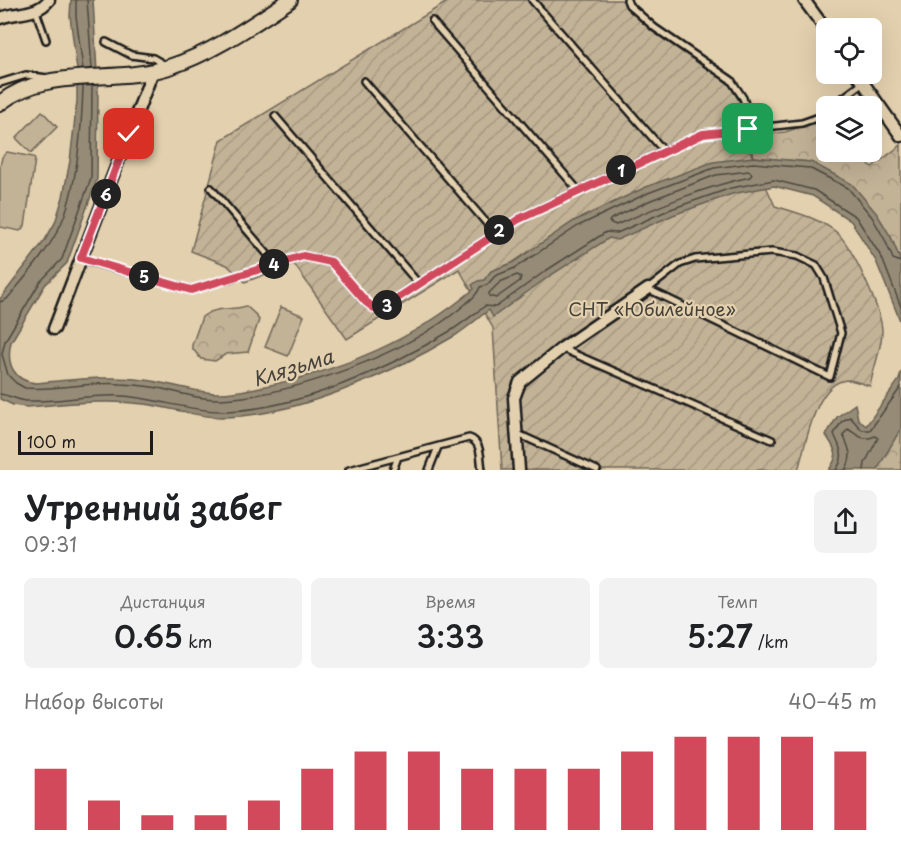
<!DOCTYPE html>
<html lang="ru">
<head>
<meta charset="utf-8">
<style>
  body { margin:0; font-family:"Playpen Sans",sans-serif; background:#f2f2f2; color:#202124; height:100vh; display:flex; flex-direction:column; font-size:22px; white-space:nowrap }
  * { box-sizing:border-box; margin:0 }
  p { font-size:20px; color:#757577 }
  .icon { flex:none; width:33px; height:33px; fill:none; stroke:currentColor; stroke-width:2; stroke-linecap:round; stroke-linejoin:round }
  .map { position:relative; height:470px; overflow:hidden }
  .sheet { display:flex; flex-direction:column; background:#fff; flex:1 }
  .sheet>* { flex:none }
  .tools { position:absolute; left:816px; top:18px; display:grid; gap:12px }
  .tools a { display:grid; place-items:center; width:66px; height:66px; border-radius:9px; background:#fff; box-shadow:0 6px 24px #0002; font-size:30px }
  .scale { position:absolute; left:18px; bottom:15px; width:135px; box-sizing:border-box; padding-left:6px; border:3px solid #1c1c1c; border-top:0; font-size:16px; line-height:21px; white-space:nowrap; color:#1c1c1c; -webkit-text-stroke:4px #e3d0ae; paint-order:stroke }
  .pin { position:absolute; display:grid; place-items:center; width:51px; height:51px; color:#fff; margin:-26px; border-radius:12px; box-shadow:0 3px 9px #0006 }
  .km { position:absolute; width:30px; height:30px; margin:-15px; border-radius:50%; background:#222; color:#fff; font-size:16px; line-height:30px; text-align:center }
  .round { display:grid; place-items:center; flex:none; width:63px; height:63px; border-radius:9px; background:#f2f2f2 }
  .head { display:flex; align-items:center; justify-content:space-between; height:102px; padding:0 24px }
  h1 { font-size:33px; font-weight:600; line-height:45px }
  .metrics { display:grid; grid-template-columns:repeat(3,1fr); gap:9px; height:102px; padding:6px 24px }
  .metrics div { display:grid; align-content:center; border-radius:9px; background:#f2f2f2; text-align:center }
  .metrics b { font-size:30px; font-weight:600 }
  .metrics small { font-size:16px; font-weight:400 }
  .metrics p { font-size:16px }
  .chart { height:168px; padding:12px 24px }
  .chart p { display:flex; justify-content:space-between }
  .chart svg { width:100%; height:108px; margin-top:6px; stroke:#d1495b; stroke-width:6 }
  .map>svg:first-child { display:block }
  .park { fill:url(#park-crowns); stroke:#6f6759; stroke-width:1.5 }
  .garden { fill:url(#garden-furrows); stroke:#6f6759; stroke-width:1.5 }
  .pitch { fill:#c2b296; stroke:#6f6759; stroke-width:1.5 }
  .water { fill:#968b76; stroke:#655f52; stroke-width:1.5 }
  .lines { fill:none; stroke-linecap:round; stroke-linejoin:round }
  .shore { stroke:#4d4840; stroke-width:1.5 }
  .lane-casing { stroke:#1c1c1c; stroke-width:10 }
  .street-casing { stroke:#1c1c1c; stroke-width:15 }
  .secondary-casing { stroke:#1c1c1c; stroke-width:18 }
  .lane { stroke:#e3d0ae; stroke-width:5 }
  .street { stroke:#e3d0ae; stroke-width:10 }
  .secondary { stroke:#e3d0ae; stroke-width:14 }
  .route-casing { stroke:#fff; stroke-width:12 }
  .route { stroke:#d1495b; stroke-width:8 }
  .labels { text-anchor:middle; stroke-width:4.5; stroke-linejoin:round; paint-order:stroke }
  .park-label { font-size:18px; fill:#46423a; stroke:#e3d0ae }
  .water-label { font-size:20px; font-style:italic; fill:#47433c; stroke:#e3d0ae }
</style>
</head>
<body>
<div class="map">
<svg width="901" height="470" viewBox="0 0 901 470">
  <defs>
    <pattern id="park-crowns" width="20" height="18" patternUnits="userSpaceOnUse" patternTransform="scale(1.5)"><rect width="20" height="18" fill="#c2b296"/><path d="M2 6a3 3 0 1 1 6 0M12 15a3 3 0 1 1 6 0" fill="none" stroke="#a69881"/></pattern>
    <pattern id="garden-furrows" width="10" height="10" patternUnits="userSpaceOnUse" patternTransform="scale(1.5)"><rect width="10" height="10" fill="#c2b296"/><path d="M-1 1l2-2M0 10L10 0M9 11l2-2" fill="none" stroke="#a69881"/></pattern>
  </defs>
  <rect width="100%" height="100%" fill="#e3d0ae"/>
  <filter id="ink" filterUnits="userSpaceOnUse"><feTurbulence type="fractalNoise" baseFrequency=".0167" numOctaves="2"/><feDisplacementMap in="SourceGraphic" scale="12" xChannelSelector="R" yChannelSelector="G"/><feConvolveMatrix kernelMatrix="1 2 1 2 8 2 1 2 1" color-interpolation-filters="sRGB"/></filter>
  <g filter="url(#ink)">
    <path class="park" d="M822,120L826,124V152H855L872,167L901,145V262L891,237L811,162L753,157L750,136L785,132Z
      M246,306L256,315L259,320L248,352L226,354L215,361L201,359L192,348V345L202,317C215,306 230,311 246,306Z
      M901,428V470H877L878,468Z"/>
    <path class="garden" d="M450,0H623L650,30L711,70L728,83L740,102L748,129L750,151L775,206C795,212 818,218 835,231C851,243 882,311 882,331C882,347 873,370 870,386C863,384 854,380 847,380C815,382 806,445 798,470H502L493,328L459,269L347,339L294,264L245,282L227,265L191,251L221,140Z"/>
    <path class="pitch" d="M42,111L57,127L31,153L16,138Z
      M7,152L33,157L35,159L25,226L20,231L0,227V167L2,157Z
      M281,307L304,316L288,356L265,347Z"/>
    <path class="water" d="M71,0H93L98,91L97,179L67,263L45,285L11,342C6,363 13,381 36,383C73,380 108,375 145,380C169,383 192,392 216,393C233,394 250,389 266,386C341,371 415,339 474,289L472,285L478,281L484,280L491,271L512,263L574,221L646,187L713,162L753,157L811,162L852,184L877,214L891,237L901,262V323L876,261L851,221L813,196L774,186L732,194L673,215L617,240L609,238L548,277L493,317L489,310C478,318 467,328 456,335C393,373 295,417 221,417C195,417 170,407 144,404C105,399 65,404 26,407L13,405L0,399V299L45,240L55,223L63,197L70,161L77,101V70L70,16Z
      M901,372V428L877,470H829C840,454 836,451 826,435L837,417L855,404L858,419L866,426L899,380Z"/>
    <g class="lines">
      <path class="shore" d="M76,0V16L83,69
        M87,0L92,69
        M92,85L91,178L81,206L62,259L40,282L5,341L2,354L8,375L16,383L25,388C57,391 89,381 121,384C137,385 152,386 167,390C184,394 203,400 221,399C293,395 406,354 462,307C469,301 477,296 480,287L487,285L495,276L515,268L578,226L648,193L714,168L753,163L809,168L848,188L872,217L885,240L893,259L901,262
        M749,171L752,174L750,177C703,187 660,206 616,225L609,222L611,219L651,200L716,175Z
        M517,275L521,277L520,281L496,298L489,296V293L500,282Z
        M0,302L7,299C25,277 46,254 59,228C77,193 82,125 83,86
        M0,394C9,395 17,400 26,401C58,402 90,394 122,396C155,398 188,411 221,411C296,411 389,368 452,330C463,323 474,314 485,306L496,307L544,272L606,232L617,233L671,209L731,188L774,180L814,190L856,217L882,258L901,307
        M836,470C846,456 840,448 834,434L842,421L850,417L862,430H870L901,387
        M845,470C854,457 849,447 843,435L848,429C858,435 863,442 875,436L878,438L865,463L864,470"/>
      <defs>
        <path id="lane" d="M532,0L664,151
          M627,0L629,5L655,28L731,80L743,98L753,128
          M36,11L46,40
          M432,21L578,190
          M106,42L131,55L153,58L165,65
          M364,81L495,233
          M0,83L26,75L47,78
          M832,106L863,83
          M275,116L418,283
          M211,188L275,263
          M772,252L797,256L816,265L824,278L841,333L830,377L648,289L680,264L695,259Z
          M81,259L191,290L303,256L331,262L365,302L374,308L384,307L518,219L664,151L703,134L802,123L819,117L826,111
          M563,349L772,440
          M518,434L597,470
          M349,470L469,438C482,442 480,458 482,470
          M393,470L398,457
          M429,470L438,447"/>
        <path id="street" d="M804,0L826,30
          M0,18C18,11 36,16 49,0
          M857,74L901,136
          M54,329L153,71
          M519,470L514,398L520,382L562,348L648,289"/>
        <path id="secondary" d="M0,103C48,65 114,85 169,67C213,53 252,25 290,0"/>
      </defs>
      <use href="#lane" class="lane-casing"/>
      <use href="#street" class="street-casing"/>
      <use href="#secondary" class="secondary-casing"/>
      <use href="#lane" class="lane"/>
      <use href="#street" class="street"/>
      <use href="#secondary" class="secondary"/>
    </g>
  </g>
  <g class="lines" filter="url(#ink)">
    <defs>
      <path id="route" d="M129,134L81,258L191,290L303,256L331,262L366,302L374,308L384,307L519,219L703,134L748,129"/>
    </defs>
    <use href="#route" class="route-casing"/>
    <use href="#route" class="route"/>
  </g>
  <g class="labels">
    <g class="park-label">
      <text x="652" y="316">СНТ «Юбилейное»</text>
    </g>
    <g class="water-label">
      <text transform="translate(293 368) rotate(-17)" y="7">Клязьма</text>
    </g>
  </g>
</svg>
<div class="tools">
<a><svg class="icon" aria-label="locate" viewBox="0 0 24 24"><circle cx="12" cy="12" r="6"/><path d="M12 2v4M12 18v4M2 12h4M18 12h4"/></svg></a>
<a><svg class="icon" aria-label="layers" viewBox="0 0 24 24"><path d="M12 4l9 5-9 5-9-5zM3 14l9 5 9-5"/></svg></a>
</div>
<div class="scale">100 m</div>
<div class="pin" style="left:748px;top:129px;background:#1e9e55"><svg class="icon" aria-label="arrive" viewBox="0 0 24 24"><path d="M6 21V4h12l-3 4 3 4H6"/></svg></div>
<div class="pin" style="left:129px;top:134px;background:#d93025"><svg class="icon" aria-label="check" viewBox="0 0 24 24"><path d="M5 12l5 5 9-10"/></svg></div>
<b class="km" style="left:621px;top:170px">1</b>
<b class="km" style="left:499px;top:230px">2</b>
<b class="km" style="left:387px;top:305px">3</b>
<b class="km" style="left:274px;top:264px">4</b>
<b class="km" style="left:144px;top:276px">5</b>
<b class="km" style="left:106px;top:194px">6</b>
</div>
<section class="sheet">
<div class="head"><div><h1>Утренний забег</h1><p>09:31</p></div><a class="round"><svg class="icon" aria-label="share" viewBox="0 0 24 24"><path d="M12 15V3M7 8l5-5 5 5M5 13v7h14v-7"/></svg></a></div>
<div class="metrics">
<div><p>Дистанция</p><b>0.65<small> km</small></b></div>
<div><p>Время</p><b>3:33</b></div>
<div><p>Темп</p><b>5:27<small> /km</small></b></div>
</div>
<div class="chart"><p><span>Набор высоты</span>40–45 m</p>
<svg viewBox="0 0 160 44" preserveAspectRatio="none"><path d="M5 44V19M15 44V32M25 44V38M35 44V38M45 44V32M55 44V19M65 44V12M75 44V12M85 44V19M95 44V19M105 44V19M115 44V12M125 44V6M135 44V6M145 44V6M155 44V12"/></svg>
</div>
</section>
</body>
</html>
